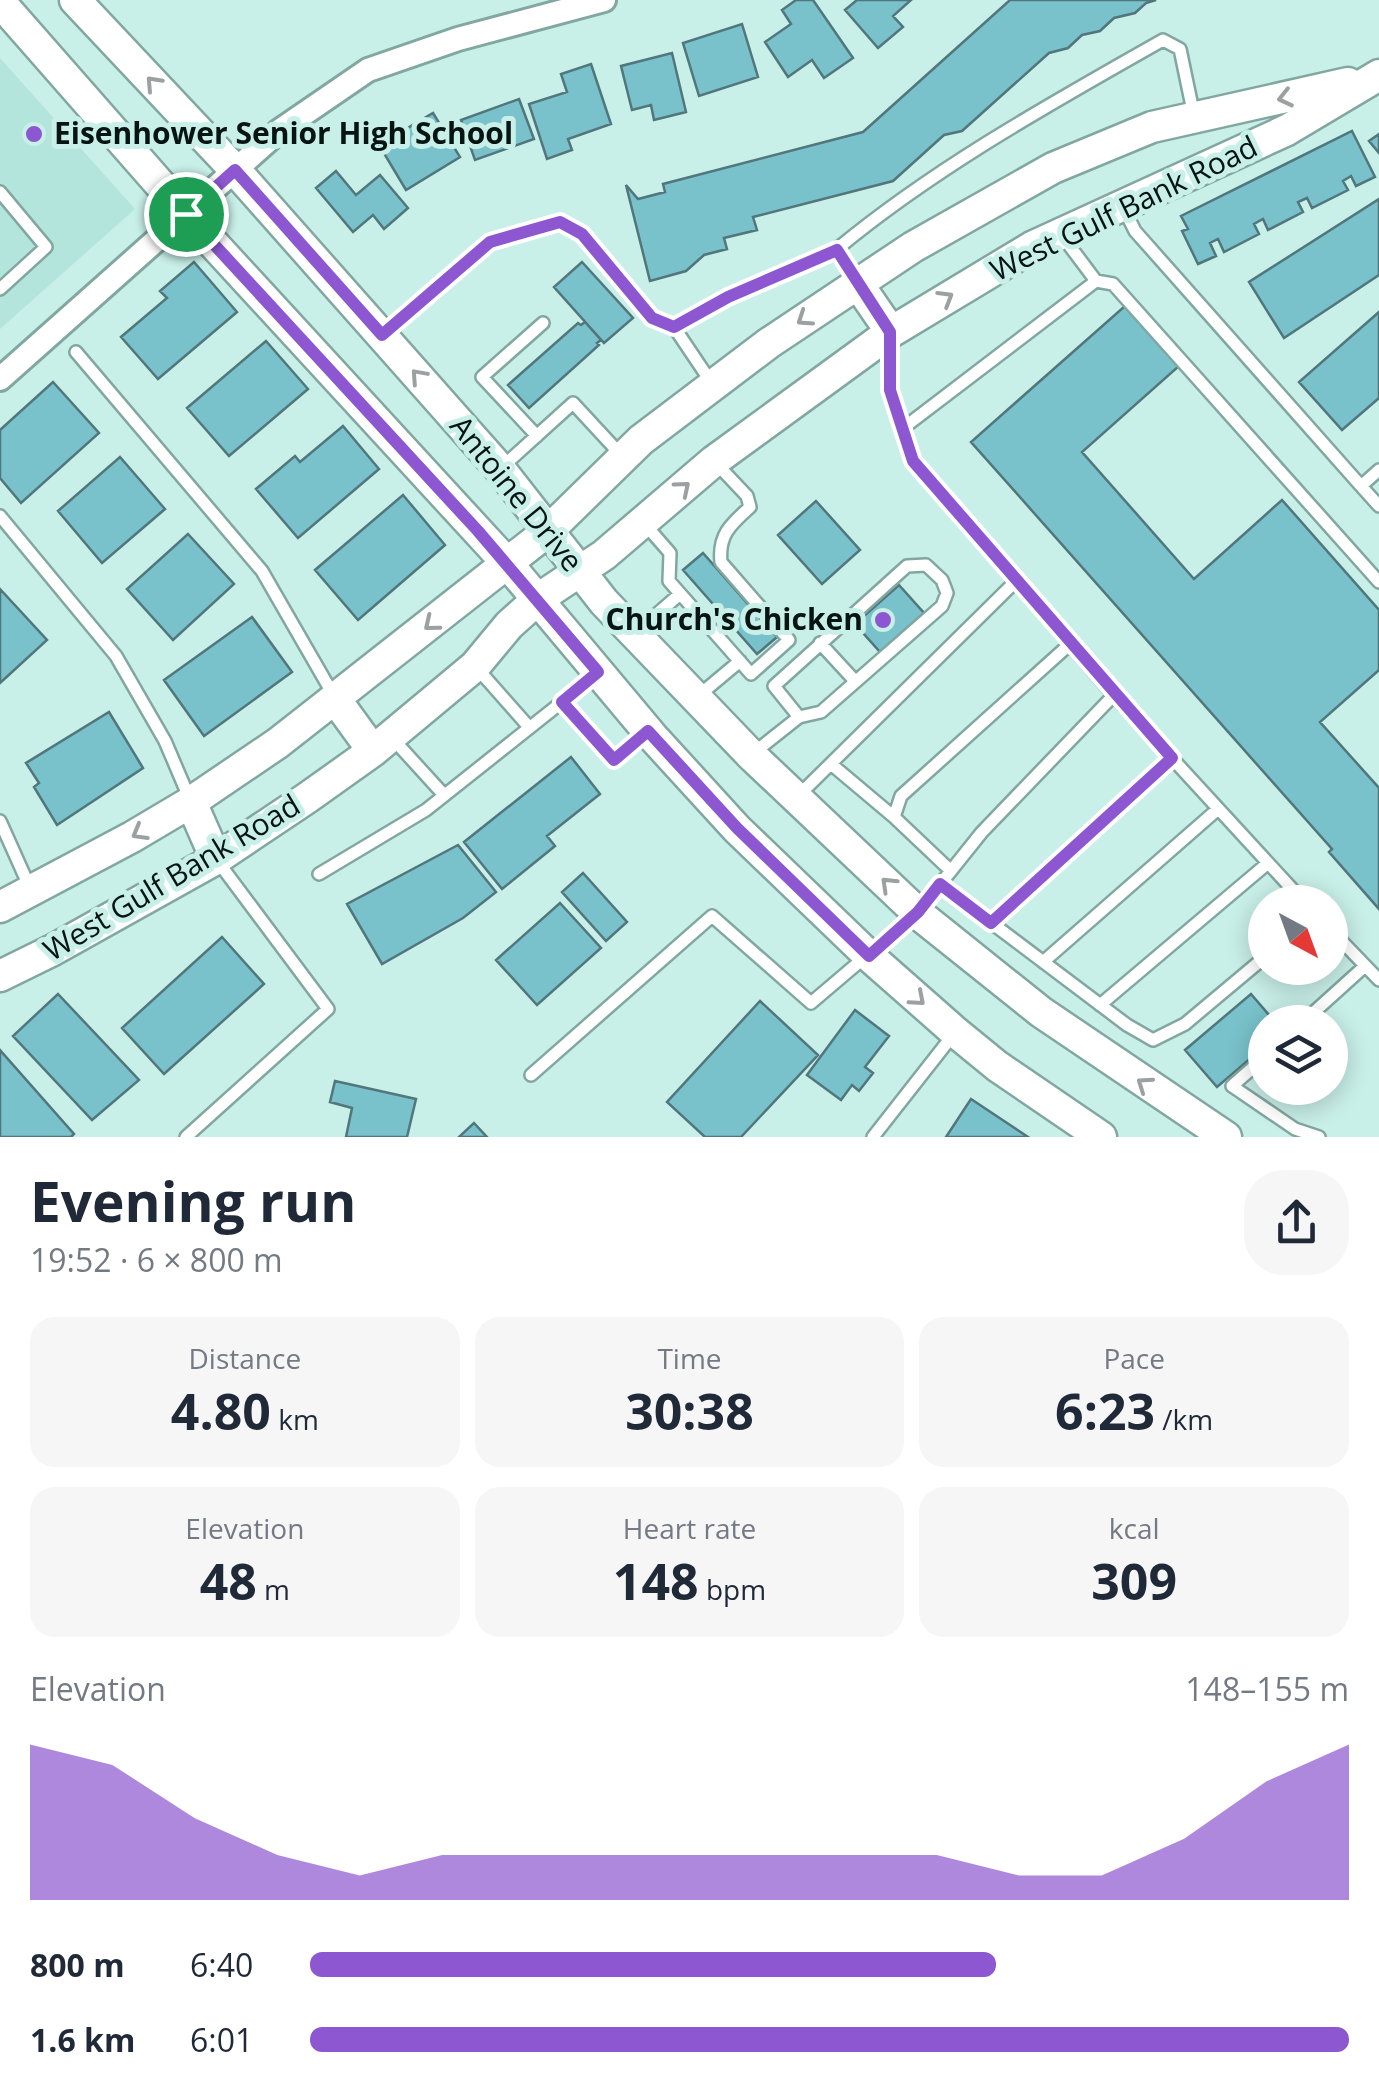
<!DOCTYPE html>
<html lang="en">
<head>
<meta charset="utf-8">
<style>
  body { margin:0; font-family:"Open Sans",sans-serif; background:#f6f6f7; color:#1f2937; height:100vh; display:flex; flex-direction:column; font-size:38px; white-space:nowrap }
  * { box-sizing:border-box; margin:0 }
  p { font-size:32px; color:#747a83 }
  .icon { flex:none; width:55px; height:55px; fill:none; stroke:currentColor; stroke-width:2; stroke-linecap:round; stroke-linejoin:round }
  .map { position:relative; height:1137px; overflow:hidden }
  .side { display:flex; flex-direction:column; background:#fff; flex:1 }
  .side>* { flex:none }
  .needle { width:65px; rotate:139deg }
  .controls { position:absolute; left:1248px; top:885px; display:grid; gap:20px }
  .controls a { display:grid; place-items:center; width:100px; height:100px; border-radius:50%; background:#fff; box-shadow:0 5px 25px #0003; font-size:50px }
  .pin { position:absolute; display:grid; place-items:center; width:85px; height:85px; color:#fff; margin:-42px; border:5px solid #fff; border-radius:50%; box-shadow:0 2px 10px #0007 }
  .round { display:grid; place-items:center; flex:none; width:105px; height:105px; border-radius:40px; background:#f6f6f7 }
  .head { display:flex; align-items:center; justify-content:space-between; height:170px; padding:0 30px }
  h1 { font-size:55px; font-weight:700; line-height:75px }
  .figures { display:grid; grid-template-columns:repeat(3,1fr); gap:15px; height:170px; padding:10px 30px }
  .figures div { display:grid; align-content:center; border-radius:25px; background:#f6f6f7; text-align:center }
  .figures b { font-size:50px; font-weight:700 }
  .figures small { font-size:28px; font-weight:400 }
  .figures p { font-size:28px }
  .chart { height:280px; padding:20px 30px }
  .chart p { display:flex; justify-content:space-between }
  .chart svg { width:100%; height:180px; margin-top:10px; fill:#8c57d0; opacity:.7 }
  ul { padding:0 30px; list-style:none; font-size:32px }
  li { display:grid; grid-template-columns:160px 120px 1fr; align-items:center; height:75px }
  li i { height:25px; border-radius:12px; background:#8c57d0 }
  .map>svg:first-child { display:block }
  .built { fill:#b4e5dc }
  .building { fill:#79c2cb; stroke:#51767b; stroke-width:2.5 }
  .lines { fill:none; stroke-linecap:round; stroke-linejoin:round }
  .lane-casing { stroke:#82a7a0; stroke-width:16 }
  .street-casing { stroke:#82a7a0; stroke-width:28 }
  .secondary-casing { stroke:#82a7a0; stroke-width:35 }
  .lane { stroke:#fff; stroke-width:11 }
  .street { stroke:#fff; stroke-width:22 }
  .secondary { stroke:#fff; stroke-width:30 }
  .oneway { stroke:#9ba1a0 }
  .route-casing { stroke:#fff; stroke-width:20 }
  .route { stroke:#8c57d0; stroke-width:12 }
  .poi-dot { fill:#8c57d0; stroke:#c8efe8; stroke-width:4 }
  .labels { text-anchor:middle; stroke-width:10; stroke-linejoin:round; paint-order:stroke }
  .poi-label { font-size:30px; font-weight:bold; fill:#061412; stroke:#c8efe8; text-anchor:start }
  .street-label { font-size:30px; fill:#061412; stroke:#c8efe8 }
</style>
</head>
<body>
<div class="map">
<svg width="1379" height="1137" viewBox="0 0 1379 1137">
  <rect width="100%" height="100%" fill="#c8efe8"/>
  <path class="built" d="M0,58L135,209L0,329Z"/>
  <path class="building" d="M796,0H813L853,58L824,78L812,60L788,77L765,42L791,24L782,10Z
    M857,0H911L893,16L903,27L878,48L845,10Z
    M1010,0H1156L1146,3L1135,13L1114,18L1100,31L1082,35L1068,48L1049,53L962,131L944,135L893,181L753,217L757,230L724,238L727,249L704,255L686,271L650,281L626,185L638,199L665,192L663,184L863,132Z
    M742,24L758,77L699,96L683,43Z
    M672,53L686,112L654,120L651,105L632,110L621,66Z
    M591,64L611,124L568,139L572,150L547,159L529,104L567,92L561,74Z
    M519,99L534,139L475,160L461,120Z
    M433,113L460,157L406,190L379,145Z
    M1352,131L1375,177L1356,186L1351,176L1343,181L1348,190L1312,208L1307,198L1298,202L1303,212L1268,230L1263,219L1254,224L1259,234L1224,252L1218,239L1210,243L1216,256L1198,264L1182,231L1188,229L1181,216Z
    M1379,134V153L1369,141Z
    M336,171L356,195L380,175L408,208L384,229L373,215L353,232L316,188Z
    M1379,199V275L1284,338L1249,282Z
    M194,262L237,312L158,379L121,337L167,298L160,291Z
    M582,262L633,318L604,343L554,287Z
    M1125,306L1179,366L1082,452L1194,579L1282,500L1379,610V670L1320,722L1379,788V909L1329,852L1332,849L971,442Z
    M1379,312V398L1342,430L1299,382Z
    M585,322L601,340L597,343L599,345L529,408L508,385L578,323L581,325Z
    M266,341L308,389L229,456L187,408Z
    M53,382L99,433L21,503L0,478V430Z
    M343,426L379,469L298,538L256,489L295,456L300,462Z
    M120,457L165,509L102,563L58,511Z
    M403,495L445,545L358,620L315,570Z
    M816,501L860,550L822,584L778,535Z
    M188,534L234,584L173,640L127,589Z
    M703,553L777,637L757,654L683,570Z
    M899,585L924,613L880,652L855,624Z
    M0,589L47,640L0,683Z
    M252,617L292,672L204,736L164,680Z
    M109,712L143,768L57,825L34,787L39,783L26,763Z
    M571,757L600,794L547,836L555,846L502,889L464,842Z
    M458,845L496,892L463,918L382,964L347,904Z
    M583,873L627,922L606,941L562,892Z
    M560,903L601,948L537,1005L496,960Z
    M222,937L264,984L164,1074L122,1028Z
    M58,994L139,1080L92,1120L13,1036Z
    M1251,994L1275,1022H1265V1046L1217,1087L1185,1050Z
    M760,1001L818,1055L741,1137H705L667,1102Z
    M855,1010L889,1036L865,1067L873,1073L859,1091L852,1085L841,1100L807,1075Z
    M0,1050L74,1134L71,1137H0Z
    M335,1081L416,1099L407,1137H346L352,1108L330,1102Z
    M971,1099L1028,1137H946Z
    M474,1123L487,1137H459Z"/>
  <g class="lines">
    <defs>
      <path id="lane" d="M0,192L46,247L0,289
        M1124,209L1135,231L1361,486L1379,470
        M1096,281L1113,284L1379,582
        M858,284L837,249C936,167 1052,103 1163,40L1180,49L1194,116
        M674,327L713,385
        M382,335L490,242L560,222L581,234L652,318L674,327L727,297L837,249
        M891,336L890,390L913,461L1114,695L1304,902
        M76,352L262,571L334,696
        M902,429L1096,281L1063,237
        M537,436L482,377L543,323
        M500,469L573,403L622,456
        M1361,486L1379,506
        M0,516L116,656L165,741L191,802
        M643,522L670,553L669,581L751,674L789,640L721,562C718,535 731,524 750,507L747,496L714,461
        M634,634L680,594
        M820,643L855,681
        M476,667L529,727
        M697,697L740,661
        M562,702L598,672
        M393,739L444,795
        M751,755L799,717L821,712L942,606L947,593L942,580L926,565L907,566L774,686L799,717
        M831,764L894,817
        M798,796L1016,581
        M0,821L30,888
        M951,871L894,817L901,796L1070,644
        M319,874L426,810L562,702L614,760L645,734
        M940,884L1127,1025L1153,1040L1185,1024L1265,957
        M991,923L1172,758
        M1330,929L1379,980
        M1043,962L1218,809
        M1100,1005L1268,863
        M1303,1022L1365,966
        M1265,1057L1232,1086L1295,1129L1319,1137
        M531,1075L712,916L811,1003L918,912L982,832L1114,695
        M186,1137L328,1009L216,859
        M873,1137L953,1035"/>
      <path id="street" d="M0,379L279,131L368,70L458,39L604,0"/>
      <path id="secondary" d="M75,0L235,170L500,469L604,602L751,755L921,916L1041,1012L1226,1137
        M0,2L186,214L507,563L652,736L737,829L869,956L953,1030L997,1066L1101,1137
        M858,284L891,332
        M336,700L373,751
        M191,802L216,859
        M0,907L132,837L191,802L278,743L548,531L641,440L769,343L913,247L1053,168L1152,127L1348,83
        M0,976L53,950L216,859L307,798L373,751L475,666L509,625L538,599L604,555L714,461L891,332L1032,247L1287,130L1379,75"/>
    </defs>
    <use href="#lane" class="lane-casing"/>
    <use href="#street" class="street-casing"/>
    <use href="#secondary" class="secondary-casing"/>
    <use href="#lane" class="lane"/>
    <use href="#street" class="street"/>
    <use href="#secondary" class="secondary"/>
  </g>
  <defs><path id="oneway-chevron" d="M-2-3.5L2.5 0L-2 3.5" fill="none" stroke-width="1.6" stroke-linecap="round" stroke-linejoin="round" transform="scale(2.5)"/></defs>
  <g class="oneway">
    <use href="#oneway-chevron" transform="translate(153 83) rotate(-133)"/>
    <use href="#oneway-chevron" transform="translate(1285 98) rotate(167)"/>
    <use href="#oneway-chevron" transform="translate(946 298) rotate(-31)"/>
    <use href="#oneway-chevron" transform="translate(804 319) rotate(146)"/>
    <use href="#oneway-chevron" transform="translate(418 376) rotate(-132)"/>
    <use href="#oneway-chevron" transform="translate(683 488) rotate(-40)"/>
    <use href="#oneway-chevron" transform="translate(431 624) rotate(141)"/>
    <use href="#oneway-chevron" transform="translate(139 833) rotate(150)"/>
    <use href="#oneway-chevron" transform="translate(888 884) rotate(-136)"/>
    <use href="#oneway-chevron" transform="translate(918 999) rotate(41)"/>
    <use href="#oneway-chevron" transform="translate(1144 1084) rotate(-145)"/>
  </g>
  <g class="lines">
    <defs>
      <path id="route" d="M235,170L382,335L490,242L560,222L582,234L652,318L674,327L728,297L837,250L890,332V390L913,461L1172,758L991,923L940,884L918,912L869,956L737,828L648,731L614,760L562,702L598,672L478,531L186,214Z"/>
    </defs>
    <use href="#route" class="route-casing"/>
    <use href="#route" class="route"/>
  </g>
  <g class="poi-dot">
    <circle cx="34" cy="134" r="10"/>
    <circle cx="883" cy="620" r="10"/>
  </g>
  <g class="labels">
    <g class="poi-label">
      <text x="54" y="144">Eisenhower Senior High School</text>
      <text x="863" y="630" text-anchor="end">Church's Chicken</text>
    </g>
    <g class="street-label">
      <text transform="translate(1124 209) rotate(-26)" y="10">West Gulf Bank Road</text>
      <text transform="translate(516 494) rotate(51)" y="10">Antoine Drive</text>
      <text transform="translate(172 878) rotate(-31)" y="10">West Gulf Bank Road</text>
    </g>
  </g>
</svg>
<div class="controls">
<a><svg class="needle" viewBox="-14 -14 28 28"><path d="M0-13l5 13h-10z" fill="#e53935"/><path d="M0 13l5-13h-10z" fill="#747a83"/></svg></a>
<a><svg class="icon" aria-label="layers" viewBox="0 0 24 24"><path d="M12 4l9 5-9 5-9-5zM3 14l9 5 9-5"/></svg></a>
</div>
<div class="pin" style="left:186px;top:214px;background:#1e9e55"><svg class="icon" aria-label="arrive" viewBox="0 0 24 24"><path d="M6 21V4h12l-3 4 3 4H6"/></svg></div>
</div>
<section class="side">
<div class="head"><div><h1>Evening run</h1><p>19:52 · 6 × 800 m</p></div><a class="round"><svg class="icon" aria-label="share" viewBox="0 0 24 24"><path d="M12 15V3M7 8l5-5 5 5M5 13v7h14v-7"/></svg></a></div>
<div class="figures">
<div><p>Distance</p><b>4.80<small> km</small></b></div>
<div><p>Time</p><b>30:38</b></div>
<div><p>Pace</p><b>6:23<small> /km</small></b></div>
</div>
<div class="figures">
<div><p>Elevation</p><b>48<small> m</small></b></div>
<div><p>Heart rate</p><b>148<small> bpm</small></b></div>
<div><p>kcal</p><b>309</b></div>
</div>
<div class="chart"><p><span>Elevation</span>148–155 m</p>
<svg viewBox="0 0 160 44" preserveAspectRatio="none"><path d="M0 44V6L10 11L20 24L30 33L40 38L50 33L60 33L70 33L80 33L90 33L100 33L110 33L120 38L130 38L140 29L150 15L160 6V44z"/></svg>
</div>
<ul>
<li><b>800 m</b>6:40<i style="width:66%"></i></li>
<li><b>1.6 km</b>6:01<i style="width:100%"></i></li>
</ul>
</section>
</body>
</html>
